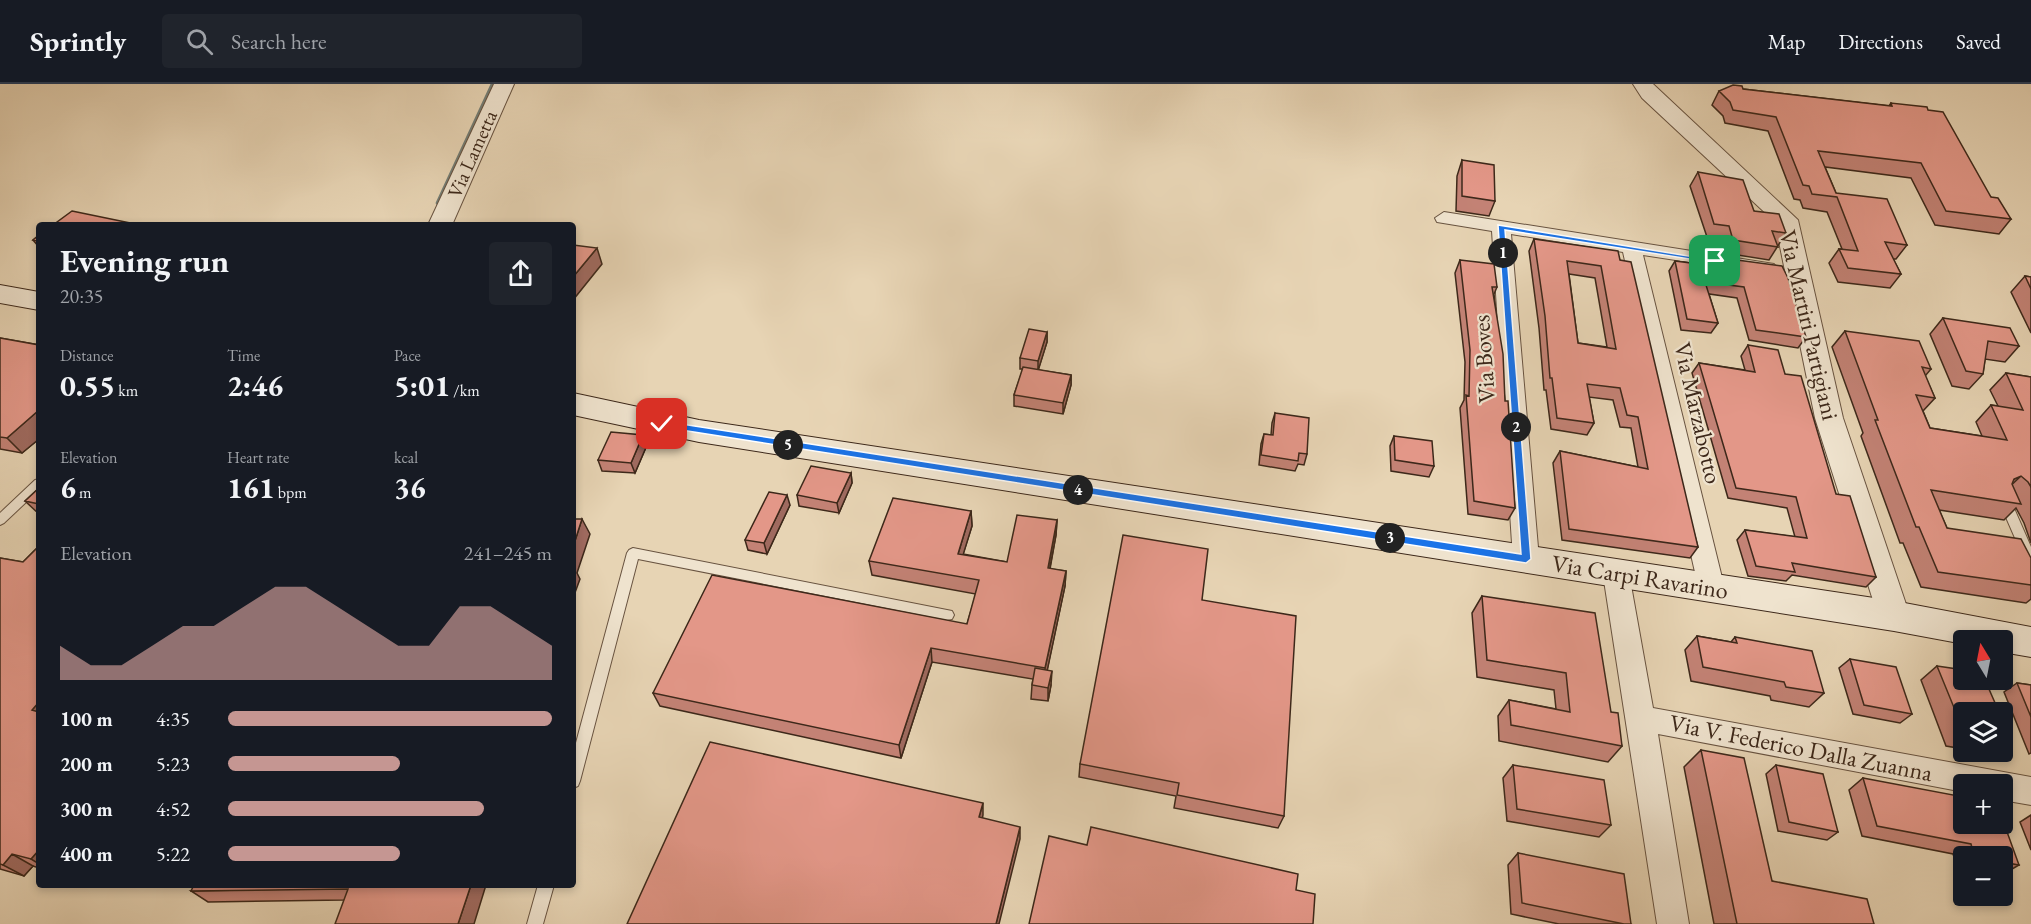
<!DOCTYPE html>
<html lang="en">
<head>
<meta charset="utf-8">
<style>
  body { margin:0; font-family:"EB Garamond",serif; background:#20242c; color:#f1f3f6; height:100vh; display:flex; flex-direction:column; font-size:22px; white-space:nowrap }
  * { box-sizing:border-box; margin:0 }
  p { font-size:20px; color:#9ea1a6 }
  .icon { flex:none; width:33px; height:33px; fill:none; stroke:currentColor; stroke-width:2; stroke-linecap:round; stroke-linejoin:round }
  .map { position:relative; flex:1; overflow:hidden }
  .drawer { position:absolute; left:36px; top:138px; width:540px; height:666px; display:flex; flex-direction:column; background:#171b24; border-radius:6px; box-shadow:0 3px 9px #0003 }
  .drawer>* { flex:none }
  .needle { width:39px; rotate:350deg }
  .fabs { position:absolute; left:1953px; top:546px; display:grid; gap:12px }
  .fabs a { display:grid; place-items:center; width:60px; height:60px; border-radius:6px; background:#171b24; box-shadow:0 3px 9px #0003; font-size:30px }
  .pin { position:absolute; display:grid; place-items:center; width:51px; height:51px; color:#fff; margin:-26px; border-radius:12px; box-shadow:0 3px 9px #0006 }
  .km { position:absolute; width:30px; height:30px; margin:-15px; border-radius:50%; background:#222; color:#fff; font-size:16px; line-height:30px; text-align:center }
  .round { display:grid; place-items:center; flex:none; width:63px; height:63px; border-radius:6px; background:#20242c }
  .overview { display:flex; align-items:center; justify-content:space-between; height:102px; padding:0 24px }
  h1 { font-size:33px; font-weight:700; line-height:45px }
  .stats { display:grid; grid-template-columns:repeat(3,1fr); gap:9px; height:102px; padding:6px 24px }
  .stats div { display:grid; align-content:center }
  .stats b { font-size:30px; font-weight:700 }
  .stats small { font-size:16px; font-weight:400 }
  .stats p { font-size:16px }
  .chart { height:168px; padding:12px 24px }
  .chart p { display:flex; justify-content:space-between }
  .chart svg { width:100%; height:108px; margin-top:6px; fill:#c59692; opacity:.7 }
  ul { padding:0 24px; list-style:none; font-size:20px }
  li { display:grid; grid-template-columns:96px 72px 1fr; align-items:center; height:45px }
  li i { height:15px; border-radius:8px; background:#c59692 }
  header { display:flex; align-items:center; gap:36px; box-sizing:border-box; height:84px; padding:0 30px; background:#171b24; border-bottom:2px solid #363941 }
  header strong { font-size:28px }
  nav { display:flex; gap:33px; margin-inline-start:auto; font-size:21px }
  .search { width:420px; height:54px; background:#20242c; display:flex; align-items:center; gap:15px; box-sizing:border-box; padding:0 21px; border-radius:6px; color:#9ea1a6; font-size:22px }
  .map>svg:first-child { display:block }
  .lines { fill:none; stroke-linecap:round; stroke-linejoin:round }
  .stream { stroke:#747e76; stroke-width:4.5 }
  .service-casing { stroke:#685340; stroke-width:2 }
  .minor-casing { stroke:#685340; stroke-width:2 }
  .tertiary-casing { stroke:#685340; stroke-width:2 }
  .secondary-casing { stroke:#3d281a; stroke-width:2 }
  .service { fill:#efe3ce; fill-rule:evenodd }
  .minor { fill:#efe3ce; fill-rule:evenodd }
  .tertiary { fill:#efe3ce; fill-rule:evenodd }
  .secondary { fill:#efe3ce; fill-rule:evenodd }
  .wall { fill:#c38275; stroke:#3d281a; stroke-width:1.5; fill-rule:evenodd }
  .shaded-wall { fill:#9f6a5f; stroke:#3d281a; stroke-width:1.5 }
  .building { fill:#e39788; stroke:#3d281a; stroke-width:1.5; fill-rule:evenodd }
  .route { fill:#1a73e8; stroke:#fff; stroke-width:1.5 }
  .labels { text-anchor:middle; stroke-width:4.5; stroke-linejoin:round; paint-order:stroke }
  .far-street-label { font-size:20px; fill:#3d281a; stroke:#efe3ce }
  .street-label { font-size:24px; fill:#3d281a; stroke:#efe3ce }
</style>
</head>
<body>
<header>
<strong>Sprintly</strong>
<div class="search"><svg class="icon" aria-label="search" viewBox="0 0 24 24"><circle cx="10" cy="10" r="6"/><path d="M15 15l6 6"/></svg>Search here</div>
<nav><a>Map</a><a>Directions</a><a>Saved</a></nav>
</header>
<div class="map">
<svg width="2031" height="840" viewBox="0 0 2031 840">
  <rect width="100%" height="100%" fill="#e7d4b4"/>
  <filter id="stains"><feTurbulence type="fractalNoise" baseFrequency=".00333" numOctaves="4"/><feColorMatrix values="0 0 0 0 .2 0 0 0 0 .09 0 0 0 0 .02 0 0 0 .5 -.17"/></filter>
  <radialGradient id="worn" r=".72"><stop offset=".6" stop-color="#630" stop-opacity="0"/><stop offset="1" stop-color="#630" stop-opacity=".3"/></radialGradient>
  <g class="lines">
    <path class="stream" d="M438,119L493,0"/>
    <defs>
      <path id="service" d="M39,395V406L4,439L0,441V429L35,396Z
        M2004,410L2008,412L2010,415L2031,463V482L2027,481L2025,477L1998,415L2000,412Z
        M633,464L947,526L952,527L954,531L952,535L947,536L638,475L580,697L578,702L573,704V670L627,469L629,466Z
        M538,801H554L543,840H527Z"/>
      <path id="minor" d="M1444,128L1774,180L1777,184L1774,188L1767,190L1643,171L1725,506L1721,513L1712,516L1703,513L1699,506L1623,168L1511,150L1539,475L1535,482L1526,485L1517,482L1513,475L1492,147L1437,138L1435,134Z
        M1616,480L1625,483L1629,490L1653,624L2031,693V721L2002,716V700H1964V708L1658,650L1689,840H1657L1603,490L1607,483Z"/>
      <path id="tertiary" d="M494,0H514L452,141H428Z
        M1633,0H1653L1798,136L1843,334L1910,532L1906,542L1894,546L1882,542L1878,532L1815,334L1775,138L1642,14Z"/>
      <path id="secondary" d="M0,201L39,208V226L0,219Z
        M573,309L699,336L1894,517L2031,543V573L2002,568V556H1964V560L1894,547L699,358L573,331Z"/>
    </defs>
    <use href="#service" class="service-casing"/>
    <use href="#minor" class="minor-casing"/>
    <use href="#tertiary" class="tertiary-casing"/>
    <use href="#secondary" class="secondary-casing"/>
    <use href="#service" class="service"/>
    <use href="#minor" class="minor"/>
    <use href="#tertiary" class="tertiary"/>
    <use href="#secondary" class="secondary"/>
  </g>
  <path class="wall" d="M1743,5L1889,22L1891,19L1991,113L2011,135L1999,150L1935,141L1911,94L1825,83L1836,109L1907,161L1896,175H1893L1901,190L1890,204L1838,198L1829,179L1839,165H1842L1827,128L1803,124L1800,116L1794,115L1768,47L1725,39L1723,32L1712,21L1719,7Z
    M1462,76L1495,117L1489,132L1456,127L1457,92Z
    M1698,88L1786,149L1769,176L1725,169L1721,155L1707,153L1690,102Z
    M39,151V163L33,156Z
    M1534,155L1620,176L1698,463L1690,474L1562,456L1553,379L1560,367L1638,383L1631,344L1620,343L1613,316L1589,313L1594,339L1587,351L1551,345L1546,306H1544L1539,244L1529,167ZM1569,190L1595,194L1607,263L1578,259Z
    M1460,176L1497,203L1494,210L1505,317L1515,424L1508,436L1468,430L1460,324L1464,316L1465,278L1455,189Z
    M1737,176L1806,253L1798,264L1749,256L1737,214L1709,210L1718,239L1711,249L1681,246L1669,187L1675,177L1732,184Z
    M2025,192L2031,193V249L2011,208Z
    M1943,234L2019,262L2005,278L1985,275L1983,290L1969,305L1952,302L1930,250Z
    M1845,247L1931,285L1925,292L1935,314L1923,327L1930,344L1982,352L1976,338L1991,321L1998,322L1990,306L2006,289L2031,293V459L2024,439L2016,424L2004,436L1939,426L1947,444L2031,474V515L2026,519L1921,503L1903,459H1900L1861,352L1863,349L1832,263Z
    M1047,248V258L1038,286L1071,291V301L1063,330L1014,322V311L1023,285H1020V274Z
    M0,254L39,261V355L22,369L0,365Z
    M1748,261L1785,290L1836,410L1876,493L1866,503L1792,491L1786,497L1748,492L1737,456L1745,446L1795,453L1787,424L1728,414L1692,289L1699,279L1745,286L1741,272Z
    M1275,329L1307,370L1304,381L1298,380L1295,387L1259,381L1261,360L1264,350L1271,351L1272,339Z
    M1394,352L1434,382L1429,393L1391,387L1390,362Z
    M647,361L635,389L602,387L598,376Z
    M851,389L852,399L839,429L799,422L797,411Z
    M39,404V430L25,417Z
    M790,421L767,470L748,466L745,456Z
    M971,427L972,442L963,470L1007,478L1057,436L1056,451L1050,485L1066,487L1065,502L1047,586L1051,601L1048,617L1031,615L1032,601L1033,595L932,578L901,674L660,622L653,609L967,540L976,510L872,491L869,477Z
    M39,462V784L33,782L24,792L0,785V474L23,478Z
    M1482,512L1611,628L1622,662L1608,678L1499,657L1498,632L1509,616L1556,625L1554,606L1477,593L1472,529Z
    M1202,516L1284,732L1278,744L1174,724L1176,712L1079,693L1080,680Z
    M1697,552L1731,558L1735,553L1824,609L1809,623L1771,616L1770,612L1691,597L1685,566Z
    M1850,575L1912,630L1900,639L1853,630L1839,584Z
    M1937,582L1964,628V665L1946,662L1921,596Z
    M2017,599L2031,601V669L2029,670L2004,608Z
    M2002,637L2011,657L2002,663Z
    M1701,666L1772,797L1874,840H1714L1684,683Z
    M1976,668H1996L1992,670Z
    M1513,681L1611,741L1599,753L1507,737L1503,694Z
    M1776,681L1838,748L1827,756L1778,747L1766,690Z
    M1863,694L2019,781L2002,791V772H1964V784L1957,782L1953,770L1862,752L1849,706Z
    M2031,731V766L2020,738Z
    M1518,769L1631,840H1559L1511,830L1508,781Z
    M486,801L344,816L208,818L191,807Z"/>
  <path class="shaded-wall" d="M597,164L602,180L573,216V193Z
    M1047,248V258L1038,287V277Z
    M1071,291V301L1063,330V319Z
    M39,326V355L22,369L7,354Z
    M643,351L647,361L635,389L631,379Z
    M851,389L852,399L839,429L837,419Z
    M2021,392L2004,408L2014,395Z
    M787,411L790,421L767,470L764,459Z
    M971,427L972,442L959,484L958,470Z
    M582,435L590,450L577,489L580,495L573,514V463Z
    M1057,436L1056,451L1047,499L1048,484Z
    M1066,487L1065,502L1045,597V584Z
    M931,564L932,578L901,674L899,661Z
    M1052,587L1051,601L1048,617V604Z
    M39,618V632L32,626Z
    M983,719V731L980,746L979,733Z
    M1020,743V755L999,840H996Z
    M39,766V780L31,775Z
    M12,770L33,782L24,792L3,781Z
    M471,801H486L474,840H458Z"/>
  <path class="building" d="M1733,1L1742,2L1743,5L1892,22L1891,19L1927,23L1928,26L1943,28L1991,113L1998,114L2011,135L1946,127L1921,79L1818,67L1836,109L1887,115L1907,161L1885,158L1901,190L1848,184L1839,165L1858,167L1837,113L1812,110L1809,102L1803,101L1776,33L1733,26L1730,18L1719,7Z
    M1462,76L1494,81L1495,117L1462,112Z
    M1698,88L1743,96L1754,127L1779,130L1786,149L1772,147L1778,163L1733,156L1729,142L1714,140Z
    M72,127L140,141H53Z
    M39,151V157L33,156Z
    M1534,155L1618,167L1620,176L1631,178L1698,463L1569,445L1560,367L1648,385L1638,333L1627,331L1620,304L1587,300L1594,339L1557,334L1552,294H1550L1545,232ZM1567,177L1601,182L1616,265L1578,259Z
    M573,161L597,164L573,193Z
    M1460,176L1494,180L1497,203H1492L1503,270L1505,317H1508L1515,424L1474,417L1466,311L1469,312L1470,266Z
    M1737,176L1782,182L1788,194L1806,253L1756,246L1744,203L1705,198L1718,239L1687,235L1675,177L1739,185Z
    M2025,192L2031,193V205Z
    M1943,234L2010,244L2019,262L1988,257L1983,290L1966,287Z
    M1029,245L1047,248L1038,277L1020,274Z
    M1845,247L1919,257L1931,285L1922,283L1935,314L1916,311L1930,344L2007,356L1991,321L2023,326L2006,289L2031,293V403L2028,398L2021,392L2014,395L2012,400L2021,420L1931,406L1947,444L2021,455L2031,474V501L1938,488L1919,443H1916L1875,336H1878Z
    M0,254L39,261V326L7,354L0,353Z
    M1748,261L1778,266L1785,290L1801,292L1836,410L1850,412L1876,493L1792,479L1795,488L1756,482L1745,446L1807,454L1796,413L1736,404L1699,279L1755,288Z
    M1023,283L1071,291L1063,319L1014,311Z
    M1275,329L1309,334L1307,370L1299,369L1298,377L1261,371L1264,350L1273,351Z
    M611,348L643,351L631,379L598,376Z
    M1394,352L1432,357L1434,382L1395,376Z
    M811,382L851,389L837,419L797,411Z
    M39,404V420L25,417Z
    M769,408L787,411L764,459L745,456Z
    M893,414L971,427L958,470L1007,478L1017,431L1057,436L1048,484L1066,487L1045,584L931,564L899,661L653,609L712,491L967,540L979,496L869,477Z
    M573,435H582L573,463Z
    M1123,451L1208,465L1202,516L1296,532L1284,732L1177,711L1179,699L1080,680Z
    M39,462V618L32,626L39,628V766L31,775L12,770L3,781L0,780V474L23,478Z
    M1482,512L1595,529L1611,628L1618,629L1622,662L1511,641L1509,616L1570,628L1566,589L1487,576Z
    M1697,552L1737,559L1735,553L1812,567L1824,609L1786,603L1784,598L1703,583Z
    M1850,575L1896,583L1912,630L1864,621Z
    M1937,582L1964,586V596H1985L1999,628H1964V648Z
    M1035,584L1052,587L1048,604L1032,601Z
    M2017,599L2031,601V633Z
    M2002,637L2011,657L2002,656Z
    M710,658L983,719L979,733L1020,743L996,840H627Z
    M1701,666L1744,674L1772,797L1867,815L1874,840H1737Z
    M1513,681L1604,696L1611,741L1517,725Z
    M1776,681L1823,690L1838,748L1789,738Z
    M1863,694L1964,713V740H2002V734L2019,781L2002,778V772H1974L1971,760L1877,742Z
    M1091,743L1298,790L1296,806L1315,810L1313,840H1029L1049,752L1087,761Z
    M1518,769L1624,790L1631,840H1624L1522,819Z
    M194,801H471L458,840H335L348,805L191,807Z"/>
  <path class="route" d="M1498,141L1719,177L1715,179L1505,146L1531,475L1526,479L662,343L657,340L662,337L1521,470Z"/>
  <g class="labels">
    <g class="far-street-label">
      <text transform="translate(472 70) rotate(-66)" y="7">Via Lametta</text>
    </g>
    <g class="street-label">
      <text transform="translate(1809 241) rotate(77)" y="8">Via Martiri Partigiani</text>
      <text transform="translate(1484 275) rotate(-94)" y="8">Via Boves</text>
      <text transform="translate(1698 329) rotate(77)" y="8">Via Marzabotto</text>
      <text transform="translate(1640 493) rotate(9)" y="8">Via Carpi Ravarino</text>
      <text transform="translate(1801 664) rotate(11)" y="8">Via V. Federico Dalla Zuanna</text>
    </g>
  </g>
  <rect width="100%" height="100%" filter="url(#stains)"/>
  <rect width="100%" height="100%" fill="url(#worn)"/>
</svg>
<div class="fabs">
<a><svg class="needle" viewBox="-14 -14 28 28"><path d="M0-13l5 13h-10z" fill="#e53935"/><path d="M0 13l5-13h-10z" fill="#9ea1a6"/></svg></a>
<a><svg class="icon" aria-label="layers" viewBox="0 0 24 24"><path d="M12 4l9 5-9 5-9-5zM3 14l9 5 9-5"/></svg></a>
<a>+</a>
<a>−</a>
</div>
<div class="pin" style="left:1715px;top:177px;background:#1e9e55"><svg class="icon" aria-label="arrive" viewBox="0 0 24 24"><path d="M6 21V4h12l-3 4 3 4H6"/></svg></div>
<div class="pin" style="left:662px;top:340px;background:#d93025"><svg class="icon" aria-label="check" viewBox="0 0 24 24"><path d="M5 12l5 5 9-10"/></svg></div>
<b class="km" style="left:1503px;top:169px">1</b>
<b class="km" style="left:1516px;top:343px">2</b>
<b class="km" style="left:1390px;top:454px">3</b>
<b class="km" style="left:1078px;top:406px">4</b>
<b class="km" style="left:788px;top:361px">5</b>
<section class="drawer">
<div class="overview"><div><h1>Evening run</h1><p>20:35</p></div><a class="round"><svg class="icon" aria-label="share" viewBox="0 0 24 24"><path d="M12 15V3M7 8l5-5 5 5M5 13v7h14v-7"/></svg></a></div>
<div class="stats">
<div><p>Distance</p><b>0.55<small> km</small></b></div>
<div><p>Time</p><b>2:46</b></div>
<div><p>Pace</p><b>5:01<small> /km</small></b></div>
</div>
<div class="stats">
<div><p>Elevation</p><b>6<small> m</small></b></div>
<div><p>Heart rate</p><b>161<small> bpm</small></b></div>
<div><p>kcal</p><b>36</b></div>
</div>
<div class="chart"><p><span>Elevation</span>241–245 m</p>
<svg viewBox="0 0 160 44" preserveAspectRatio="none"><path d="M0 44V30L10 38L20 38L30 30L40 22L50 22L60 14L70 6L80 6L90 14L100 22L110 30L120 30L130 14L140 14L150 22L160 30V44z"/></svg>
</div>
<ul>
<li><b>100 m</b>4:35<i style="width:100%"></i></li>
<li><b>200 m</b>5:23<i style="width:53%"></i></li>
<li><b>300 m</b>4:52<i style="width:79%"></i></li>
<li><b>400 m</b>5:22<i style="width:53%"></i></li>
</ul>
</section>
</div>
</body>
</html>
